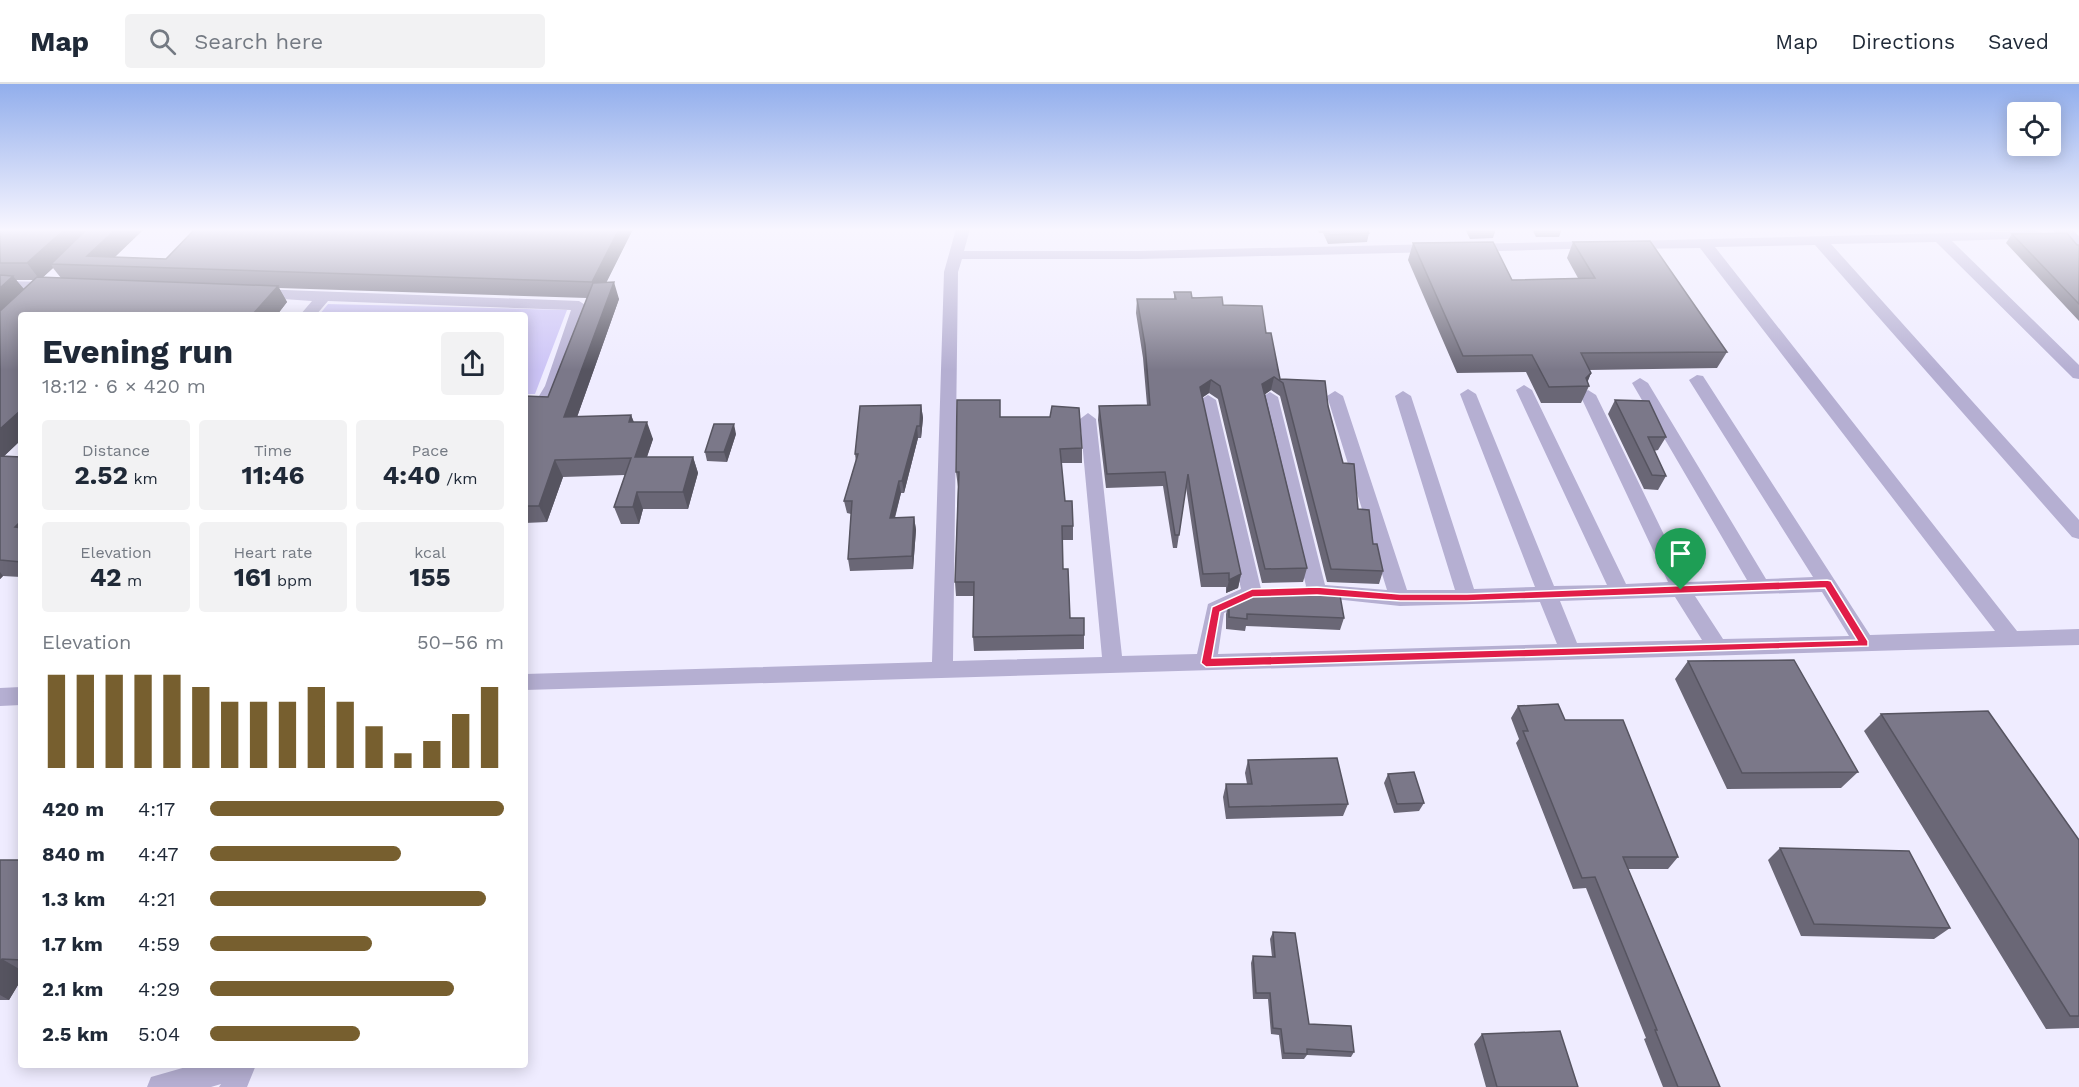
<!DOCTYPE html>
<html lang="en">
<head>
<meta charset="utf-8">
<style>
  body { margin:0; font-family:"Work Sans",sans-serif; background:#f2f2f3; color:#1f2937; height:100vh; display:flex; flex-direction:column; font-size:22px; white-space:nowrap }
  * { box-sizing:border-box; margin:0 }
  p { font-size:20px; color:#747a83 }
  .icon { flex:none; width:33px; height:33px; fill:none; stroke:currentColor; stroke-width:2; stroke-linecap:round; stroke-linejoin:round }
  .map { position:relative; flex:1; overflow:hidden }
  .drawer { position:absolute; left:18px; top:228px; width:510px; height:756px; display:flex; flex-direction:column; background:#fff; border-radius:6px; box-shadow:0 3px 15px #0003 }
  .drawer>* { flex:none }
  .fabs { position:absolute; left:2007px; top:18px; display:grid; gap:12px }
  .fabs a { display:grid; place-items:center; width:54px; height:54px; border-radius:6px; background:#fff; box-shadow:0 3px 15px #0003; font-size:30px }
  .pin { position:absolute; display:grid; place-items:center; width:51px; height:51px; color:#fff; margin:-62px -26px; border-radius:50% 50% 50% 0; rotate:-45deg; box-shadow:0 0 6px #0007 }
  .pin .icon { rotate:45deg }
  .round { display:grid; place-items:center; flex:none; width:63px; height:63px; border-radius:6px; background:#f2f2f3 }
  .headline { display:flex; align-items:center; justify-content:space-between; height:102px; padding:0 24px }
  h1 { font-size:33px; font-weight:700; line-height:45px }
  .metrics { display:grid; grid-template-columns:repeat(3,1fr); gap:9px; height:102px; padding:6px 24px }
  .metrics div { display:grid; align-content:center; border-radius:6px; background:#f2f2f3; text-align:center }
  .metrics b { font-size:26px; font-weight:700 }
  .metrics small { font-size:16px; font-weight:400 }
  .metrics p { font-size:16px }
  .chart { height:168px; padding:12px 24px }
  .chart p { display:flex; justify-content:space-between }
  .chart svg { width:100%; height:108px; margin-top:6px; stroke:#775f2f; stroke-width:6 }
  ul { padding:0 24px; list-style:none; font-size:20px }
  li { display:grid; grid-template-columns:96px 72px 1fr; align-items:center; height:45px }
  li i { height:15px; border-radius:8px; background:#775f2f }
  header { display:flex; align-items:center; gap:36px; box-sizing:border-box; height:84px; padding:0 30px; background:#fff; border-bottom:2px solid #e0e1e3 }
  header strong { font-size:28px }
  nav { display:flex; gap:33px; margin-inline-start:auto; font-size:21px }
  .search { width:420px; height:54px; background:#f2f2f3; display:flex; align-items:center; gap:15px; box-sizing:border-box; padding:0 21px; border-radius:6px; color:#747a83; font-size:22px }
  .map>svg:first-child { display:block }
  .green { fill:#ccc4f6 }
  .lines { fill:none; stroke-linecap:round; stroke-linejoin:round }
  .street { fill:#b5afd2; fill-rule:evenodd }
  .secondary { fill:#9890c3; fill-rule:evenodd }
  .wall { fill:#6a6776; fill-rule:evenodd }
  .shaded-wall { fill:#565460 }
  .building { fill:#7b7889; stroke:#565460; stroke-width:1.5 }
  .route { fill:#e11d48; stroke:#fff; stroke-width:1.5; fill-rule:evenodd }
</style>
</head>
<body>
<header>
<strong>Map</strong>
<div class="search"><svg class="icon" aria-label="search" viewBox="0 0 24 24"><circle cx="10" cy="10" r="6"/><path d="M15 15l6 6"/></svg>Search here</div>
<nav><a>Map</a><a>Directions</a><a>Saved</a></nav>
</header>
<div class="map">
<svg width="2079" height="1003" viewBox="0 0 2079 1003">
  <rect width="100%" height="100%" fill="#efecff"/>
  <path class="green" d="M328,220L567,226L535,310H525V231H319Z"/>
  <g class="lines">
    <path class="street" d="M956,145H970L964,167H1139L1436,160L1443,164L1436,168L1139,175H962L958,188L953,577L1102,573L1080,335L1088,329L1096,335L1122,572L1197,570L1208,520L1241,505L1200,316L1208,311L1216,316L1262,509L1259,514L1224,529L1218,570L1557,560L1540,518L1400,522L1306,512L1303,507L1306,502L1262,313L1270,308L1278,313L1325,501L1387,506L1327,312L1335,307L1343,312L1407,506H1455L1395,312L1403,307L1411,312L1474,505L1535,503L1460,310L1468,305L1476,310L1554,502L1607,501L1516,306L1524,301L1532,306L1626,500L1668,498L1580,311L1588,306L1596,311L1687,498L1747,496L1632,299L1640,294L1648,299L1766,495L1813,493L1689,296L1697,291L1703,292L1870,551L1995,547L1700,164L1627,165L1620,161L1627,157L2036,147L2041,148V154L1952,157L2079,281V295L2073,294L1936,158L1831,160L2079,436V455L2072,453L1815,161L1715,163L2017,547L2079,545V561L525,606V590L932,578L944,188ZM1822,508L1849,552L1723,555L1695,512ZM1675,513L1702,556L1577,559L1560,517Z
      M1598,157L1603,158L1605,161L1603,164L1468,168L1461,164L1468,160Z
      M0,197L52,198L59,202L52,206L0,205Z
      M259,205L579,217L587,222V232L561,302L550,321L544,322L536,317L545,302L571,226L328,217L316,231H300L312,217L254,213L251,210Z
      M21,603V621L0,622V604Z
      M193,981H256L247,1003H219L221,1000L211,1003H147L151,993Z"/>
    <path class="secondary" d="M2052,145H2072L2079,152V170L2072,168Z"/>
  </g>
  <path class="wall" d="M0,145H144L115,173L166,175L195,145H633L606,199L619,215L577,333L631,331L634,338L653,355L647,373H693L698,389L688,425H643L639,440H621L614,423L625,391L563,393L547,438L525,439V312L548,313L587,214L279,204L287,218L277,231H21V356L4,372L21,373V493L3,492L0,495ZM53,184L61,194L43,193ZM16,196H34L24,205Z
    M1317,145H1367L1369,149L1367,158L1328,160L1323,149H1319Z
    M1465,145H1496L1493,154L1470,155Z
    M1532,145H1562L1559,153H1536Z
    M1994,145H2040V146L1995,147Z
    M2012,150L2079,161V237L2006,159Z
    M1573,158L1727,268L1717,284L1589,286L1591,289L1587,298L1589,302L1581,319H1541L1526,288L1457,289L1408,176L1413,159L1512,196L1578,194L1567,174Z
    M1174,208L1223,221L1266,249L1280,295L1328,322L1343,379L1358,425L1383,487L1379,500L1327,498L1280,312L1271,306L1265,310L1307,484L1303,498L1262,499L1218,315L1209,309L1202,314L1241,490L1238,504L1226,509V503H1201L1186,403L1177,464H1173L1163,402L1106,404L1098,336L1099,322L1147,321L1143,274L1136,229L1137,215H1174Z
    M1615,316L1666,353L1658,366L1654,367L1666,392L1658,406L1644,405L1608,330Z
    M921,321L923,334L921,354H918L904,409H901L895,434L914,433L916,446L913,485L850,487L848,475L851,430L847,429L844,417L856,378L855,370Z
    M1001,333L1082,364V379H1061L1065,417L1073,442V456H1062L1063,485L1070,534L1084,551V565L974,567L973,553L974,512H956L955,498L958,403L956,388Z
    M736,350L727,378L707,377L705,368Z
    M1229,518L1344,534L1340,546L1246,542L1245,547L1226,545V530Z
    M1688,577L1858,688L1841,704L1727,705L1675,595Z
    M1518,622L1565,636L1678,773L1668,785H1628L1720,1003H1663L1644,955L1646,954L1586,804L1573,805L1516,659L1519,655L1511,634Z
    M1881,630L2079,756V944L2046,945L1864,647Z
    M1248,676L1348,720L1343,732L1226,735L1223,713L1226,700H1247L1245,689Z
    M1388,690L1424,719L1419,727L1394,729L1384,699Z
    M1780,764L1950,844L1934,855L1801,852L1768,776Z
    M0,776H21V896L9,916H0Z
    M1273,848L1309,940L1354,968L1351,973L1307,971L1304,975H1282L1279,951L1271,950L1268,915H1253L1251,879L1253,872L1272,873L1270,855Z
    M1482,950L1578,1003H1486L1474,960Z"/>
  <path class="shaded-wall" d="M65,145H94L51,180L53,184L40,196L27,179Z
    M116,145H144L105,182L87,172Z
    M619,145H633L598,215L592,198Z
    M13,192L27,209L0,233V204Z
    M614,198L619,215L571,350L564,333Z
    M278,202L287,218L277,231H252Z
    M1591,289L1586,302V294Z
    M1274,293L1271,306L1260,314L1262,300Z
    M1211,296L1209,309L1198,316L1200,303Z
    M921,321L923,334L921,354L920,342Z
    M21,326V356L0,376V345Z
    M631,331L637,348L629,338Z
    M647,338L653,355L641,390L635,373Z
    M734,340L736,350L727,378L724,368Z
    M917,342L918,354L904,409L902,397Z
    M693,373L698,389L688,425L683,408Z
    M555,376L563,393L547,438L539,422Z
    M899,397L901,409L891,447L890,434Z
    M637,408L643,425L639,440L633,423Z
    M914,433L916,446L913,485L912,472Z
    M21,437V449L15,443Z
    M0,488L3,492L0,495Z
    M1241,490L1238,504L1226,509L1229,496Z
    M2,875L21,886V896L9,916L0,911V878Z"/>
  <path class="building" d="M0,145H65L27,179H0Z
    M87,145H116L87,172L166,175L195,145H619L592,198L51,180Z
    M1327,145H1367L1369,149L1330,151Z
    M2067,149L2077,161H2079V220L2012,150Z
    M1650,157L1727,268L1581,269L1591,289L1586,294L1589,302L1549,303L1532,271L1463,272L1413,159L1493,158L1512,196L1595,194L1573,158Z
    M0,191L13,192L0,204Z
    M37,193L278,202L252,231H21V326L0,345V227Z
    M614,198L564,333L631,331L629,338H647L635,373H693L683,408H637L633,423H614L631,374L555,376L539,422H525V312L548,313L593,199Z
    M1174,208H1191L1192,214L1222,213L1223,221L1262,222L1266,249H1271L1280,295L1325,297L1328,322L1343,379L1354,380L1358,425L1369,426L1373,460H1377L1383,487L1331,485L1283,299L1274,293L1262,300L1307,484L1265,485L1220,302L1211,296L1200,303L1241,490L1229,496V489L1203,490L1188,390L1179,451H1175L1165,388L1107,390L1099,322L1150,321L1145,261L1137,215H1176Z
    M957,316H1000V333H1050L1052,322L1079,324L1082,364L1060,365L1065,417H1072L1073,442H1062L1063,485H1068L1070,534H1084V551L973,553L974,498H955L959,388H956Z
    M1615,316L1649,317L1666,353H1648L1666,392L1652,391Z
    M921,321L920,342H917L902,397H899L890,434L914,433L912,472L848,475L852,417H844L858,370H855L860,322Z
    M714,340H734L724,368H705Z
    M0,372L21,373V437L15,443L21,444V478L0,476Z
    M1320,504L1339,506L1344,534L1247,530V535L1229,533V518L1257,506Z
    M1794,576L1858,688L1742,689L1688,577Z
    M1558,620L1565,636H1623L1678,773H1623L1720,1003H1678L1655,946H1657L1595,793L1582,794L1523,647H1528L1518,622Z
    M1988,627L2079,756V932H2070L1881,630Z
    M1337,674L1348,720L1229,723L1226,700H1252L1248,676Z
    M1414,688L1424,719L1397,720L1388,690Z
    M1780,764L1909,767L1950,844L1814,840Z
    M0,776H21V876L2,875L0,878Z
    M1273,848L1295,849L1309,940L1351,942L1354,968L1307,965V970L1284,969L1281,945L1273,944L1270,909H1256L1253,872L1275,873Z
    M1560,947L1578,1003H1497L1482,950Z"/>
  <linearGradient id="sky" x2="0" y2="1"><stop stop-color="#92aeec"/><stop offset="0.51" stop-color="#f8f6ff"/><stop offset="1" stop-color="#f8f6ff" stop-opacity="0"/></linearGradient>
  <rect width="2079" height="286" fill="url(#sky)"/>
  <path class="route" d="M1827,496L1831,497L1868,557V562L1206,583L1201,579L1212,523L1252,505L1317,503L1400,510H1467ZM1825,504L1857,556L1212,574L1220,528L1253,513L1317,511L1400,517H1467Z"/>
</svg>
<div class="fabs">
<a><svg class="icon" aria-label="locate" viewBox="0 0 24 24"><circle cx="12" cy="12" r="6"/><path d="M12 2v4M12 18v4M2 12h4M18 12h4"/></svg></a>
</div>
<div class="pin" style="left:1681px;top:506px;background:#1e9e55"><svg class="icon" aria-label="arrive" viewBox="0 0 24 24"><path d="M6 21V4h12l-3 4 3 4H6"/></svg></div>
<section class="drawer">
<div class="headline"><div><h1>Evening run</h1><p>18:12 · 6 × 420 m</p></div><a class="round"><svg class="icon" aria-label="share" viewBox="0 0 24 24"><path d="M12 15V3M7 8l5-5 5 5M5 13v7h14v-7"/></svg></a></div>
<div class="metrics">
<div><p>Distance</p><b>2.52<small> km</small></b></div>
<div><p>Time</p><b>11:46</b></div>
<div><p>Pace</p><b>4:40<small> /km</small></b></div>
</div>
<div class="metrics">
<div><p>Elevation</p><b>42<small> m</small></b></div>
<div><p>Heart rate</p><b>161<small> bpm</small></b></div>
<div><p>kcal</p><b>155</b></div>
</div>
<div class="chart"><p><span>Elevation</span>50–56 m</p>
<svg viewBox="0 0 160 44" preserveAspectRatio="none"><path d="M5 44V6M15 44V6M25 44V6M35 44V6M45 44V6M55 44V11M65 44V17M75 44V17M85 44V17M95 44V11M105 44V17M115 44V27M125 44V38M135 44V33M145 44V22M155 44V11"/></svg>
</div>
<ul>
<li><b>420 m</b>4:17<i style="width:100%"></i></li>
<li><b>840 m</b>4:47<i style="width:65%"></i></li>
<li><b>1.3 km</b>4:21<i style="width:94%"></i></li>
<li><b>1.7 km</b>4:59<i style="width:55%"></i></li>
<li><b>2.1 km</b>4:29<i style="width:83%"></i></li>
<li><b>2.5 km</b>5:04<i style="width:51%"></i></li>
</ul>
</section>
</div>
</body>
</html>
